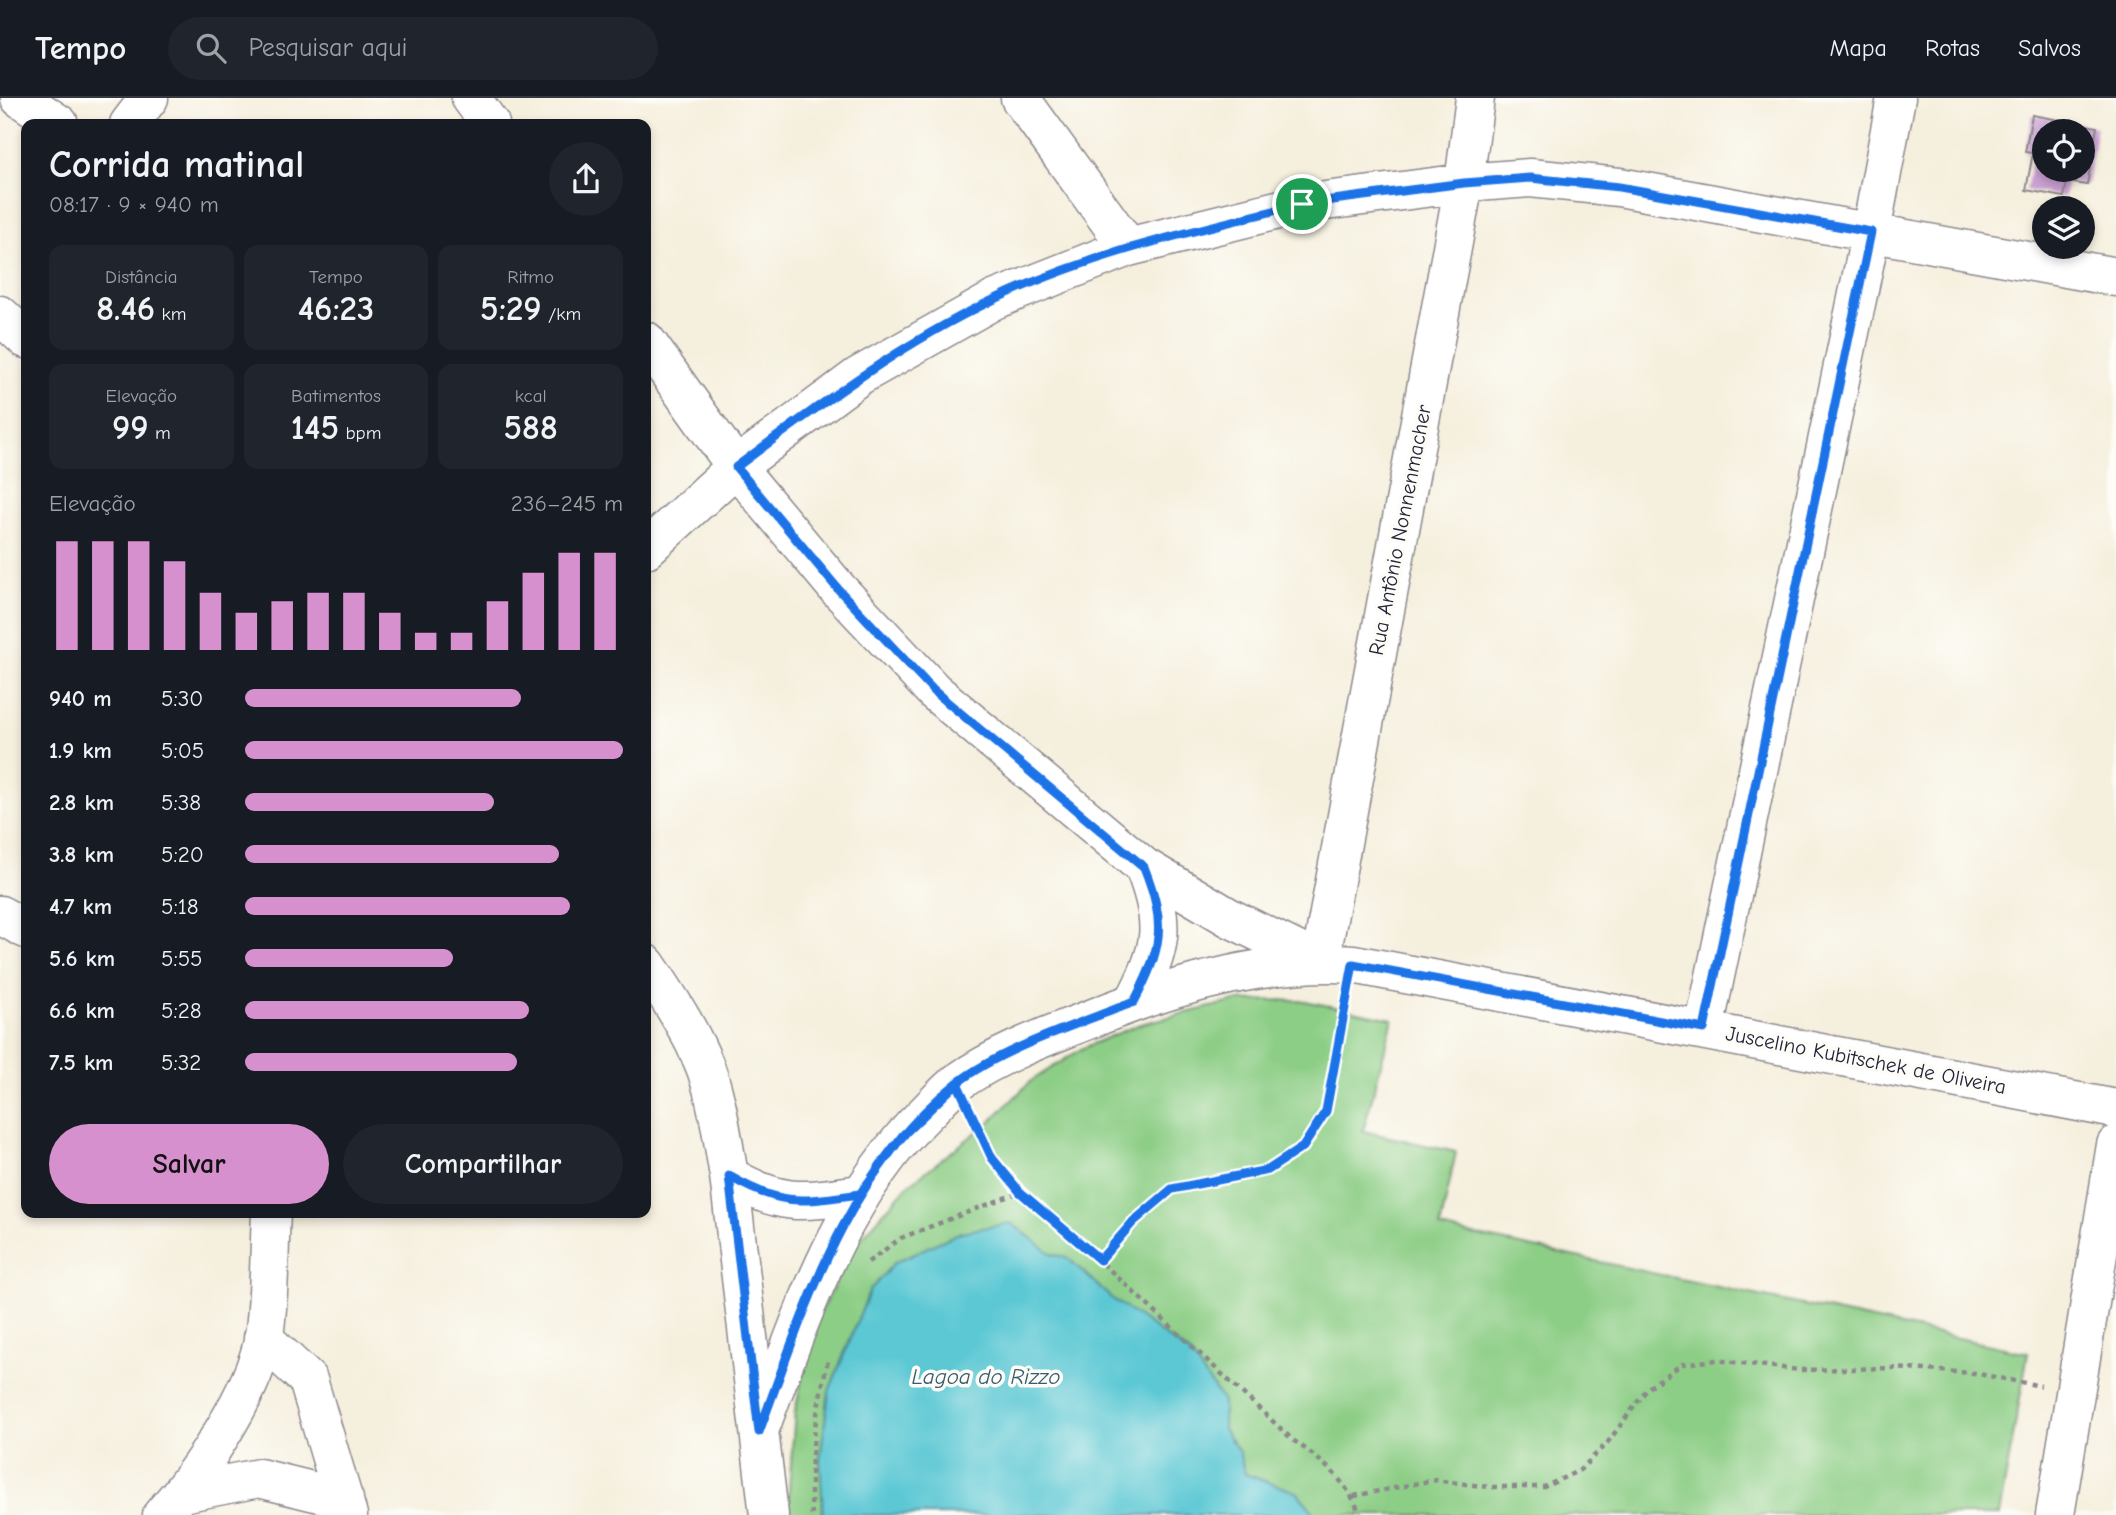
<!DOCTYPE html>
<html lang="pt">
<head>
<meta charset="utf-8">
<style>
  body { margin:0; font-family:"Comic Neue",sans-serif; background:#20242c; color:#f1f3f6; height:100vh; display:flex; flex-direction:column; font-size:26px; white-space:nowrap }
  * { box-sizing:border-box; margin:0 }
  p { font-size:23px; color:#9ea1a6 }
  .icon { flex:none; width:38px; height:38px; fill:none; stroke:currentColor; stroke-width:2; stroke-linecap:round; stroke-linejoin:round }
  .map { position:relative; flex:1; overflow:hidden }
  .details { position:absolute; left:21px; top:21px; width:630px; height:1099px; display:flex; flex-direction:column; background:#171b24; border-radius:14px; box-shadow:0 4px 10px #0003 }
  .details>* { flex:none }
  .controls { position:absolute; left:2032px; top:21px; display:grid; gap:14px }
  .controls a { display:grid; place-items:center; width:63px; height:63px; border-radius:50%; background:#171b24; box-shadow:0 4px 10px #0003; font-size:35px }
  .pin { position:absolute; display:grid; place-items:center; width:60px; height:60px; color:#fff; margin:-30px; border:4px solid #fff; border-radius:50%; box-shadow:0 2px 7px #0007 }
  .round { display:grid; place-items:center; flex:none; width:74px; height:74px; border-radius:37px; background:#20242c }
  .overview { display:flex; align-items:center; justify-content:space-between; height:119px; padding:0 28px }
  h1 { font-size:38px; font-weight:600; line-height:52px }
  .figures { display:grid; grid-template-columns:repeat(3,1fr); gap:10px; height:119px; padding:7px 28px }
  .figures div { display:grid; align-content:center; border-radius:14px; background:#20242c; text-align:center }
  .figures b { font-size:35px; font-weight:600 }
  .figures small { font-size:19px; font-weight:400 }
  .figures p { font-size:19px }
  .chart { height:196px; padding:14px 28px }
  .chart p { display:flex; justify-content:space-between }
  .chart svg { width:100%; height:126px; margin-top:7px; stroke:#d690ce; stroke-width:6 }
  .action { display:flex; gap:14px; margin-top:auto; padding:14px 28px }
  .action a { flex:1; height:80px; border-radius:42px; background:#d690ce; color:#111; font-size:28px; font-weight:600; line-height:80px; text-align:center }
  .action a+a { background:#20242c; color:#f1f3f6 }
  ul { padding:0 28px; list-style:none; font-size:23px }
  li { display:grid; grid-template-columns:112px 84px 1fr; align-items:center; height:52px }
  li i { height:18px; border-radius:9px; background:#d690ce }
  header { display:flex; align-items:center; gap:42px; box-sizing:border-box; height:98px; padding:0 35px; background:#171b24; border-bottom:2px solid #363941 }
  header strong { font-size:33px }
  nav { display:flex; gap:38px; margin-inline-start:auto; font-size:24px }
  .search { width:490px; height:63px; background:#20242c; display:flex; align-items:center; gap:18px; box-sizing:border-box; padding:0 24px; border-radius:38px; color:#9ea1a6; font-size:26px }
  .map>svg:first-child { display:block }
  .green { fill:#8dce86; stroke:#587860; stroke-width:2 }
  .water { fill:#5cc8d4; stroke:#3f7588; stroke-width:2 }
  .building { fill:#caa0d3; fill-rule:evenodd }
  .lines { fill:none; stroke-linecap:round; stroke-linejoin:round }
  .minor-casing { stroke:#8c888c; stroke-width:41 }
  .path { stroke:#8c888c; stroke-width:4.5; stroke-dasharray:5 5; stroke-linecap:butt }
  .minor { stroke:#fff; stroke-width:38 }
  .route-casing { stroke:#fff; stroke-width:14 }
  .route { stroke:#1a73e8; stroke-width:9 }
  .labels { text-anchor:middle; stroke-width:7; stroke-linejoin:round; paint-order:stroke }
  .street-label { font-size:21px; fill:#22223b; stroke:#fdfcf7 }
  .water-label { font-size:23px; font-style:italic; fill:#365c71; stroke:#fdfcf7 }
</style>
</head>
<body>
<header>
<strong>Tempo</strong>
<div class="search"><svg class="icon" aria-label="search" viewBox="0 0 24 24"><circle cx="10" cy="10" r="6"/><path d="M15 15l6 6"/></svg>Pesquisar aqui</div>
<nav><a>Mapa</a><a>Rotas</a><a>Salvos</a></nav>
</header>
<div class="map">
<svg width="2116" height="1417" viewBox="0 0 2116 1417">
  <rect width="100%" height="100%" fill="#fdfcf7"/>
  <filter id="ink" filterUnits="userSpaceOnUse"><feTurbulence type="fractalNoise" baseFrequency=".0143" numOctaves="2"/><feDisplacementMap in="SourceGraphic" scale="14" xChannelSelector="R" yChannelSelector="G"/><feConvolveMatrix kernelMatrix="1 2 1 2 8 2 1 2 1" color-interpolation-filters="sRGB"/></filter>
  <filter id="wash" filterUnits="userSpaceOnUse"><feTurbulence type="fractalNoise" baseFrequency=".00686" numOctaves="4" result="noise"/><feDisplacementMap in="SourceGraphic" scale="28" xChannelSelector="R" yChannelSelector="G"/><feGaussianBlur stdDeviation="1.57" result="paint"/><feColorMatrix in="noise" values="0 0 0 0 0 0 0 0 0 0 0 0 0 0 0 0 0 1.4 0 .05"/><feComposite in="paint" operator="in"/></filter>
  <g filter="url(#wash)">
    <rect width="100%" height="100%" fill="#f5efdd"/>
    <path class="green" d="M1300,902L1393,921L1363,1033L1456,1054L1440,1130L2028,1255L1999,1417H787L795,1314L812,1230L856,1146L907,1088L991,1023L1031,983L1083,950L1140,926L1236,903Z"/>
    <path class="water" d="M1011,1125L1052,1156L1068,1160L1110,1199L1189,1255L1223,1303V1331L1239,1354L1245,1376L1297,1394L1316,1417H823L820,1361L829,1293L870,1192L895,1164L961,1134Z"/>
    <g id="blocks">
      <path class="building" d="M2032,17L2097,29L2087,87L2067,84L2064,99L2026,92L2033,55L2025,54ZM2044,33H2082V72H2044Z"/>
    </g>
  </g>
  <g filter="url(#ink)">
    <use href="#blocks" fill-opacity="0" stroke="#8c888c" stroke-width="2"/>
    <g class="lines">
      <defs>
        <path id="minor" d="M20,0L59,26
          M471,0L490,26
          M1020,0L1128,149
          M129,26L149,0
          M0,217L26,241
          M646,243L736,369L838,491L934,593L1144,769L1230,820L1320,864L1464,85L1475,0
          M646,451L736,369L859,278L994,202L1128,149L1302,106L1464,85L1530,80L1619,89L2116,179
          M0,817L26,831
          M646,866C667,896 693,937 706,971C718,1005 723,1043 729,1078L769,1417
          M1134,904C1162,850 1167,827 1144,769
          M1704,931L1871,134L1896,0
          M729,1078C782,1109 802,1104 860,1096
          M263,1240L308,1282L348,1417
          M759,1333C801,1221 839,1099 927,1014C937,1004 947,992 958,984C1004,952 1059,934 1111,913C1182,885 1277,860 1353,866L2116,1011
          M182,1395L259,1380L344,1401
          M162,1417C199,1376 255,1293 264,1238C270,1198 269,1155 271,1115
          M2055,1417L2116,1047"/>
      </defs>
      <use href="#minor" class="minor-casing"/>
      <path class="path" d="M972,1018L992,1060L1020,1094L1071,1136L1293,1342C1321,1362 1348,1383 1360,1417
        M1100,1162L1133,1124L1172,1091L1268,1072L1303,1049L1326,1013L1347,901
        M868,1164L901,1140L1020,1094
        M1354,1398L1434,1382L1489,1389H1544L1580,1372L1608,1344L1648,1290L1682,1266L1717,1262L1799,1272L1892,1270L1974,1275L2041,1288
        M812,1417C808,1363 816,1310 829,1259"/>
      <use href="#minor" class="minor"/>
    </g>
  </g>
  <g class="lines" filter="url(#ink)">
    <defs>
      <path id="route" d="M1302,106C1197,132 1091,155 993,202C900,246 818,308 736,369L838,491L934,593L1144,769C1167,827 1162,850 1134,904C1081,925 999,951 956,986C848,1071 805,1210 759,1334L729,1078C782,1109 801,1104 860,1096L903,1037L957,985L992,1060L1020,1094L1100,1162L1133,1124L1172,1091L1268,1072L1303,1049L1326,1013L1353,866L1704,931L1871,134L1619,89L1530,80L1464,85L1302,106"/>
    </defs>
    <use href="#route" class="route-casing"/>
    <use href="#route" class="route"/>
  </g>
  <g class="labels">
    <g class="street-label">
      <text transform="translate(1400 432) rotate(-79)" y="7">Rua Antônio Nonnenmacher</text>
      <text transform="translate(1866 962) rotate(11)" y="7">Juscelino Kubitschek de Oliveira</text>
    </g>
    <g class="water-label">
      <text x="986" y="1286">Lagoa do Rizzo</text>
    </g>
  </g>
</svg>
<div class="controls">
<a><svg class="icon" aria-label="locate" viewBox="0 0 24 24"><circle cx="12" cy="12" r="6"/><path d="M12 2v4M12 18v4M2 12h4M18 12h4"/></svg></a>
<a><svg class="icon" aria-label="layers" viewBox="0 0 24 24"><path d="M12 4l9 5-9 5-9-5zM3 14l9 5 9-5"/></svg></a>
</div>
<div class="pin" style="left:1302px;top:106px;background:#1e9e55"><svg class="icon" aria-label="arrive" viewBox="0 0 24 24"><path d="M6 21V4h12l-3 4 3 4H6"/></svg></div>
<section class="details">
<div class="overview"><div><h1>Corrida matinal</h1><p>08:17 · 9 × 940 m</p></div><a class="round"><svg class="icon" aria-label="share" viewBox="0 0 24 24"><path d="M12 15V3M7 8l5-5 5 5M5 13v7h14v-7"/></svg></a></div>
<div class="figures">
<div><p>Distância</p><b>8.46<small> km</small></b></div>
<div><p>Tempo</p><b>46:23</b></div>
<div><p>Ritmo</p><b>5:29<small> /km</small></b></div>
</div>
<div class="figures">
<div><p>Elevação</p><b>99<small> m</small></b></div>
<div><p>Batimentos</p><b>145<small> bpm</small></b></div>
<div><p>kcal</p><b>588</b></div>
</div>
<div class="chart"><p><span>Elevação</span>236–245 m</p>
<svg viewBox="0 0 160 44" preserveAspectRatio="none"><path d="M5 44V6M15 44V6M25 44V6M35 44V13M45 44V24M55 44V31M65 44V27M75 44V24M85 44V24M95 44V31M105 44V38M115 44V38M125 44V27M135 44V17M145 44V10M155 44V10"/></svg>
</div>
<ul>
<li><b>940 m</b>5:30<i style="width:73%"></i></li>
<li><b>1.9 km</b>5:05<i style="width:100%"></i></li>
<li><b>2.8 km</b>5:38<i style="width:66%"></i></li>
<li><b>3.8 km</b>5:20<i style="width:83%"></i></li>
<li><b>4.7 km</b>5:18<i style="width:86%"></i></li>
<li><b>5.6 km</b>5:55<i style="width:55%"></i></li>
<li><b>6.6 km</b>5:28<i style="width:75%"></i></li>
<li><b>7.5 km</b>5:32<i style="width:72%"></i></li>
</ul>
<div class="action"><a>Salvar</a><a>Compartilhar</a></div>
</section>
</div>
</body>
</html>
